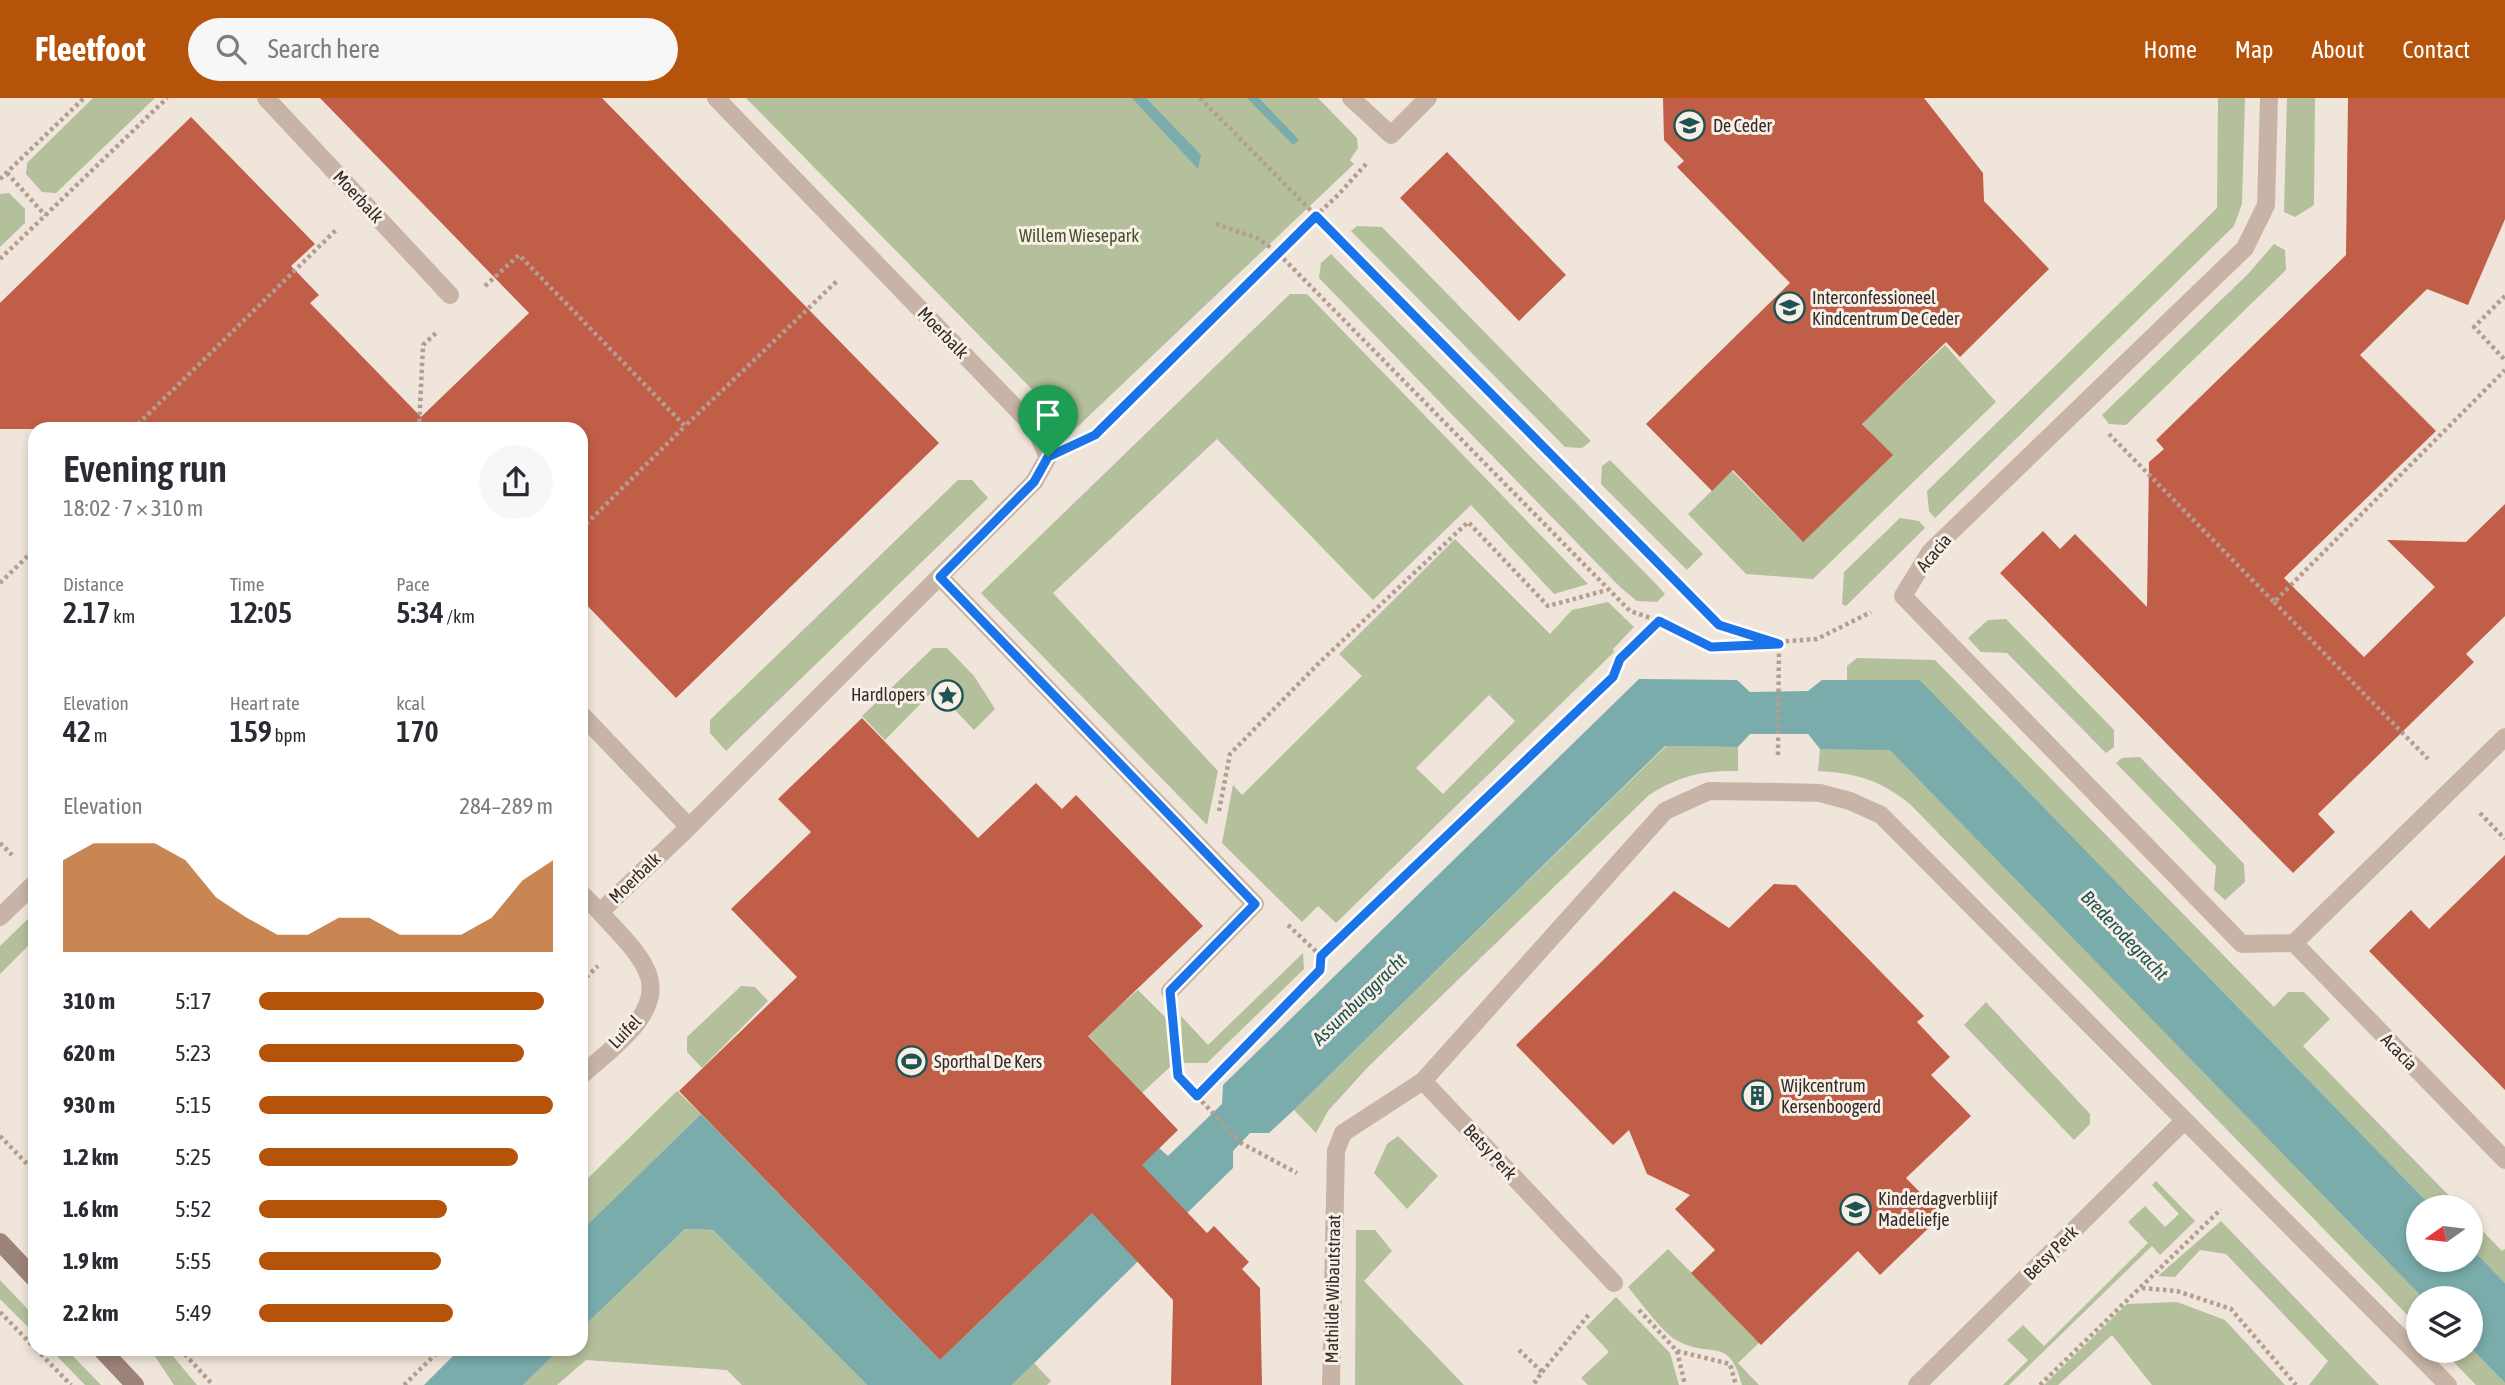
<!DOCTYPE html>
<html lang="en">
<head>
<meta charset="utf-8">
<style>
  body { margin:0; font-family:"Asap Condensed",sans-serif; background:#f7f7f7; color:#2b2b33; height:100vh; display:flex; flex-direction:column; font-size:26px; white-space:nowrap }
  * { box-sizing:border-box; margin:0 }
  p { font-size:23px; color:#7c7c81 }
  .icon { flex:none; width:38px; height:38px; fill:none; stroke:currentColor; stroke-width:2; stroke-linecap:round; stroke-linejoin:round }
  .map { position:relative; flex:1; overflow:hidden }
  .sheet { position:absolute; left:28px; top:324px; width:560px; height:934px; display:flex; flex-direction:column; background:#fff; border-radius:21px; box-shadow:0 4px 10px #0003 }
  .sheet>* { flex:none }
  .needle { width:46px; rotate:256deg }
  .fabs { position:absolute; left:2406px; top:1097px; display:grid; gap:14px }
  .fabs a { display:grid; place-items:center; width:77px; height:77px; border-radius:50%; background:#fff; box-shadow:0 4px 10px #0003; font-size:35px }
  .pin { position:absolute; display:grid; place-items:center; width:60px; height:60px; color:#fff; margin:-72px -30px; border-radius:50% 50% 50% 0; rotate:-45deg; box-shadow:0 0 7px #0007 }
  .pin .icon { rotate:45deg }
  .round { display:grid; place-items:center; flex:none; width:74px; height:74px; border-radius:37px; background:#f7f7f7 }
  .summary { display:flex; align-items:center; justify-content:space-between; height:119px; padding:0 35px }
  h1 { font-size:38px; font-weight:600; line-height:52px }
  .figures { display:grid; grid-template-columns:repeat(3,1fr); gap:10px; height:119px; padding:7px 35px }
  .figures div { display:grid; align-content:center }
  .figures b { font-size:30px; font-weight:600 }
  .figures small { font-size:19px; font-weight:400 }
  .figures p { font-size:19px }
  .chart { height:196px; padding:14px 35px }
  .chart p { display:flex; justify-content:space-between }
  .chart svg { width:100%; height:126px; margin-top:7px; fill:#b45309; opacity:.7 }
  ul { padding:0 35px; list-style:none; font-size:23px }
  li { display:grid; grid-template-columns:112px 84px 1fr; align-items:center; height:52px }
  li i { height:18px; border-radius:9px; background:#b45309 }
  header { display:flex; align-items:center; gap:42px; box-sizing:border-box; height:98px; padding:0 35px; background:#b45309; color:#fff }
  header strong { font-size:33px }
  nav { display:flex; gap:38px; margin-inline-start:auto; font-size:24px }
  .search { width:490px; height:63px; background:#f7f7f7; display:flex; align-items:center; gap:18px; box-sizing:border-box; padding:0 24px; border-radius:38px; color:#7c7c81; font-size:26px }
  .map>svg:first-child { display:block }
  .green { fill:#b4bf9b; fill-rule:evenodd }
  .water { fill:#7aacac }
  .building { fill:#c15e47 }
  .lines { fill:none; stroke-linecap:round; stroke-linejoin:round }
  .path { stroke:#b39e91; stroke-width:4.5; stroke-dasharray:3.5 3.5; stroke-linecap:butt }
  .lane { stroke:#c8b4a6; stroke-width:18 }
  .street { stroke:#c8b4a6; stroke-width:18 }
  .secondary { stroke:#9b8378; stroke-width:18 }
  .route-casing { stroke:#fff; stroke-width:14 }
  .route { stroke:#1a73e8; stroke-width:9 }
  .labels { text-anchor:middle; stroke-width:6; stroke-linejoin:round; paint-order:stroke }
  .poi-label { font-size:18px; fill:#342a27; stroke:#f8efe6; text-anchor:start }
  .street-label { font-size:18px; fill:#342a27; stroke:#f8efe6 }
  .park-label { font-size:18px; fill:#46512c; stroke:#f8efe6 }
  .water-label { font-size:19px; font-style:italic; fill:#1e5354; stroke:#f8efe6 }
</style>
</head>
<body>
<header>
<strong>Fleetfoot</strong>
<div class="search"><svg class="icon" aria-label="search" viewBox="0 0 24 24"><circle cx="10" cy="10" r="6"/><path d="M15 15l6 6"/></svg>Search here</div>
<nav><a>Home</a><a>Map</a><a>About</a><a>Contact</a></nav>
</header>
<div class="map">
<svg width="2505" height="1287" viewBox="0 0 2505 1287">
  <rect width="100%" height="100%" fill="#f0e5da"/>
  <path class="green" d="M93,0H155L56,95L42,94L26,76L27,65Z
    M746,0H1318L1357,40L1358,50L1350,62L1354,66L1073,333Z
    M2218,0H2245L2242,106L2234,128L1935,420L1929,413L1927,393L2217,110Z
    M2287,0H2315L2314,107L2295,119L2284,114Z
    M9,95L25,111V125L0,149V96Z
    M1357,128L1382,129L1591,343L1582,350L1565,349L1351,133Z
    M2274,146L2285,152L2286,172L2126,327L2109,326L2102,317L2248,176Z
    M1331,156L1656,486L1665,496L1657,504L1637,503L1620,489L1319,180L1321,165Z
    M1290,196H1307L1588,486L1554,496L1471,407L1373,502L1217,341L1053,495L1218,673L1207,727L981,495Z
    M1945,247L1996,304L1813,481L1746,476L1688,416L1732,373L1802,443L1891,358L1862,325Z
    M1610,362L1703,456L1687,472L1601,386L1602,368Z
    M958,382H972L988,400L726,653L710,635V622Z
    M1900,420L1919,423L1925,430L1846,508L1842,506L1844,474Z
    M1455,441L1550,536L1572,512L1608,504L1634,529L1613,551L1614,554L1336,825L1318,808L1302,824L1222,745L1233,687L1242,697L1362,578L1339,556ZM1489,597L1515,623L1443,696L1416,670Z
    M2006,521L2114,632V649L2106,655L2007,555L1981,554L1968,540L1988,522Z
    M933,550H947L974,578L995,611L974,632L935,591L885,642L862,618Z
    M1857,560L1935,562L2274,909L2288,894H2304L2330,921L2303,948L2460,1109H2432L1920,582H1847V568Z
    M1666,648L1738,649V673C1704,672 1678,678 1649,697L1367,970L1328,1013L1316,1035L1294,1012Z
    M1820,651H1890L2423,1200H2418V1228L1910,706C1880,682 1856,675 1818,673Z
    M2140,659L2244,766L2245,784L2225,802L2214,792L2216,768L2116,665L2122,660Z
    M35,814V841L0,876V848Z
    M1303,855L1304,871L1207,965H1183L1181,918L1208,947Z
    M741,888L755,889L768,903L702,970L687,954V939Z
    M1138,892L1167,921L1172,967L1142,995L1087,936Z
    M1986,904L2090,1016V1026L2074,1042L1964,927Z
    M677,993L701,1016L581,1133V1087Z
    M1398,1038L1438,1078L1407,1111L1374,1075L1387,1046Z
    M2156,1083L2195,1123L2160,1157L2152,1148L2009,1287H2003L2028,1262L2007,1242L2023,1227L2044,1248L2148,1145L2128,1124L2145,1108L2165,1129L2179,1116L2152,1087Z
    M2471,1121L2502,1153L2505,1151V1185L2471,1150Z
    M2221,1123L2379,1287H2309L2328,1263L2226,1156L2200,1152L2175,1179L2158,1178Z
    M685,1131L713,1132L867,1287H742L727,1272L586,1262L557,1287H523L560,1251H581V1231Z
    M1356,1132H1375L1392,1153L1364,1183L1464,1287H1355Z
    M1668,1151L1760,1244L1738,1265L1759,1287H1742C1729,1236 1711,1262 1676,1242C1662,1234 1640,1203 1628,1189Z
    M0,1182L35,1219V1236L0,1201Z
    M1616,1199L1670,1255L1679,1287H1588L1581,1280L1609,1254L1586,1229Z
    M2177,1204L2225,1222L2285,1287H2152L2112,1237L2058,1287H2044L2127,1206Z
    M2471,1250L2505,1285V1287H2476L2443,1253H2471Z
    M50,1251H66L101,1287H85Z
    M150,1251H167L197,1287H174Z
    M1034,1265L1051,1283L1047,1287H1012Z"/>
  <path class="water" d="M1132,0H1146L1201,57L1198,71Z
    M1247,0H1259L1299,42L1293,47Z
    M1639,581L1737,582L1750,594L1808,593L1822,582H1920L2432,1109L2418,1110V1162H2471V1150L2505,1185V1285L2471,1250V1200H2423L1890,652L1820,651L1808,636H1750L1738,649L1665,648L1294,1012L1269,1035H1250L1233,1053V1070L1012,1287H867L713,1132L685,1131L581,1231V1133L701,1016L940,1262L1159,1050L1168,1058L1222,1006L1223,987Z
    M460,1251H560L523,1287H424Z"/>
  <path class="building" d="M320,0H602L939,345L676,600L581,501V331H0V205L191,19L315,146L291,168L319,197L310,205L421,319L529,215Z
    M1663,0H1924L1983,75L1984,103L2049,171L1960,259L1946,244L1862,326L1893,357L1803,444L1733,372L1712,393L1646,326L1790,185L1677,69L1684,63L1664,42Z
    M2348,0H2505V121L2468,207L2427,191L2360,257L2436,333L2284,480L2364,559L2435,489L2387,442L2466,444L2505,406V518L2466,556L2474,564L2318,716L2335,734L2293,775L2000,475L2043,433L2060,451L2075,436L2147,509L2149,364L2164,351L2156,342L2346,157Z
    M1447,54L1566,177L1519,223L1400,100Z
    M862,620L978,740L1036,685L1062,711L1076,697L1203,828L1088,938L1178,1032L1142,1067L1207,1135L1214,1128L1249,1164L1242,1171L1260,1190L1262,1287H1171L1173,1202L1092,1115L940,1262L679,993L797,879L731,811L811,734L778,701Z
    M2505,757V992L2369,853L2411,812L2429,831Z
    M1774,786L1796,787L1924,918L1917,924L1950,959L1931,977L1971,1018L1906,1080L1942,1117L1880,1177L1858,1153L1761,1247L1691,1175L1715,1152L1675,1111L1690,1097L1647,1076L1629,1032L1613,1047L1516,947L1674,793L1729,830Z"/>
  <g class="lines">
    <path class="path" d="M1200,0L1719,527L1775,545
      M7,75L45,117
      M0,81L84,0
      M1216,126L1257,140L1277,154L1630,513L1659,523L1711,549L1817,541L1871,514
      M0,161L167,0
      M485,188L519,157L685,328L838,182
      M2505,198L2474,229L2505,262
      M133,331L337,131
      M419,331L423,247L438,233
      M2109,336L2274,504L2505,272
      M1084,342L1095,337L1277,154L1338,97L1367,65
      M581,431L685,328
      M0,485L35,451
      M2274,504L2428,661
      M1778,657L1779,546
      M1219,713L1230,656L1320,564L1468,424L1548,508L1607,492
      M2480,715L2505,741
      M0,745L12,757
      M1288,827L1321,858
      M581,884L598,868
      M1173,929L1178,978L1241,1045L1297,1075
      M1197,998L1320,872L1321,858L1613,579L1620,561L1659,523
      M0,1038L35,1074
      M2142,1190L2177,1193L2231,1211L2296,1287
      M1639,1212L1677,1253L1730,1266L1736,1287
      M0,1214L35,1250
      M36,1251L71,1287
      M180,1251L213,1287
      M1519,1252L1542,1274L1533,1287
      M1677,1253L1685,1287
      M1542,1274L1590,1215
      M404,1287L441,1251
      M2040,1287L2221,1111"/>
    <path class="lane" d="M940,479L1255,806L1170,893
      M1423,983L1614,1185
      M1917,1287L2184,1023"/>
    <path class="street" d="M266,0L450,197
      M1351,0L1391,37L1428,0
      M2269,0L2266,107L2245,150L1930,454L1903,498L2242,846L2294,845L2505,639
      M581,616L689,729
      M581,795L600,814L689,729L1034,384L1048,359L1035,330L716,0
      M0,819L35,785
      M2294,845L2505,1062
      M581,978C605,955 661,919 649,879C642,855 615,832 600,814
      M1331,1287L1336,1053L1343,1035L1423,983L1665,713L1709,693L1782,694L1820,695L1850,703L1881,717L2448,1287"/>
    <path class="secondary" d="M0,1144L35,1181
      M101,1251L135,1287"/>
  </g>
  <g class="lines">
    <defs>
      <path id="route" d="M1316,118L1719,527L1779,546L1711,549L1659,523L1620,561L1613,579L1321,858L1320,872L1197,998L1178,978L1170,893L1255,806L940,479L1034,384L1048,359L1095,337Z"/>
    </defs>
    <use href="#route" class="route-casing"/>
    <use href="#route" class="route"/>
  </g>
  <defs>
    <symbol id="school-ring" viewBox="-11 -11 22 22"><circle r="9.5" fill="#f8efe6" stroke="#1e5354" stroke-width="1.5"/><path d="M0-5L7-2L0 1L-7-2ZM-4 1L0 2.5L4 1V4Q0 6-4 4Z" fill="#1e5354"/></symbol>
    <symbol id="sight-ring" viewBox="-11 -11 22 22"><circle r="9.5" fill="#f8efe6" stroke="#1e5354" stroke-width="1.5"/><path d="M0-6L1.8-2.2L6-1.7L2.9 1.2L3.7 5.4L0 3.3L-3.7 5.4L-2.9 1.2L-6-1.7L-1.8-2.2Z" fill="#1e5354"/></symbol>
    <symbol id="stadium-ring" viewBox="-11 -11 22 22"><circle r="9.5" fill="#f8efe6" stroke="#1e5354" stroke-width="1.5"/><path d="M0-5a6.5 5 0 1 0 0 10a6.5 5 0 1 0 0-10ZM-3.5-1.8h7v3.6h-7Z" fill="#1e5354"/></symbol>
    <symbol id="building-ring" viewBox="-11 -11 22 22"><circle r="9.5" fill="#f8efe6" stroke="#1e5354" stroke-width="1.5"/><path d="M-4-6H4V6H1V3H-1V6H-4ZM-2.5-4.3h1.7v1.8h-1.7ZM.8-4.3h1.7v1.8H.8ZM-2.5-1h1.7V.8h-1.7ZM.8-1h1.7V.8H.8Z" fill="#1e5354"/></symbol>
  </defs>
  <g fill-rule="evenodd">
    <use href="#school-ring" x="1672" y="10" width="35" height="35"/>
    <use href="#school-ring" x="1772" y="192" width="35" height="35"/>
    <use href="#sight-ring" x="930" y="580" width="35" height="35"/>
    <use href="#stadium-ring" x="894" y="946" width="35" height="35"/>
    <use href="#building-ring" x="1740" y="980" width="35" height="35"/>
    <use href="#school-ring" x="1838" y="1094" width="35" height="35"/>
  </g>
  <g class="labels">
    <g class="poi-label">
      <text x="1713" y="34">De Ceder</text>
      <text x="1812" y="206">Interconfessioneel<tspan x="1812" dy="21">Kindcentrum De Ceder</tspan></text>
      <text x="925" y="603" text-anchor="end">Hardlopers</text>
      <text x="934" y="970">Sporthal De Kers</text>
      <text x="1781" y="994">Wijkcentrum<tspan x="1781" dy="21">Kersenboogerd</tspan></text>
      <text x="1878" y="1107">Kinderdagverbliijf<tspan x="1878" dy="21">Madeliefje</tspan></text>
    </g>
    <g class="street-label">
      <text transform="translate(358 99) rotate(47)" y="6">Moerbalk</text>
      <text transform="translate(943 235) rotate(46)" y="6">Moerbalk</text>
      <text transform="translate(1934 455) rotate(-50)" y="6">Acacia</text>
      <text transform="translate(635 780) rotate(-44)" y="6">Moerbalk</text>
      <text transform="translate(625 934) rotate(-46)" y="6">Luifel</text>
      <text transform="translate(2399 954) rotate(46)" y="6">Acacia</text>
      <text transform="translate(1490 1054) rotate(47)" y="6">Betsy Perk</text>
      <text transform="translate(2051 1155) rotate(-45)" y="6">Betsy Perk</text>
      <text transform="translate(1333 1191) rotate(-89)" y="6">Mathilde Wibautstraat</text>
    </g>
    <g class="park-label">
      <text x="1079" y="144">Willem Wiesepark</text>
    </g>
    <g class="water-label">
      <text transform="translate(2125 837) rotate(46)" y="7">Brederodegracht</text>
      <text transform="translate(1359 901) rotate(-44)" y="7">Assumburggracht</text>
    </g>
  </g>
</svg>
<div class="fabs">
<a><svg class="needle" viewBox="-14 -14 28 28"><path d="M0-13l5 13h-10z" fill="#e53935"/><path d="M0 13l5-13h-10z" fill="#7c7c81"/></svg></a>
<a><svg class="icon" aria-label="layers" viewBox="0 0 24 24"><path d="M12 4l9 5-9 5-9-5zM3 14l9 5 9-5"/></svg></a>
</div>
<div class="pin" style="left:1048px;top:359px;background:#1e9e55"><svg class="icon" aria-label="arrive" viewBox="0 0 24 24"><path d="M6 21V4h12l-3 4 3 4H6"/></svg></div>
<section class="sheet">
<div class="summary"><div><h1>Evening run</h1><p>18:02 · 7 × 310 m</p></div><a class="round"><svg class="icon" aria-label="share" viewBox="0 0 24 24"><path d="M12 15V3M7 8l5-5 5 5M5 13v7h14v-7"/></svg></a></div>
<div class="figures">
<div><p>Distance</p><b>2.17<small> km</small></b></div>
<div><p>Time</p><b>12:05</b></div>
<div><p>Pace</p><b>5:34<small> /km</small></b></div>
</div>
<div class="figures">
<div><p>Elevation</p><b>42<small> m</small></b></div>
<div><p>Heart rate</p><b>159<small> bpm</small></b></div>
<div><p>kcal</p><b>170</b></div>
</div>
<div class="chart"><p><span>Elevation</span>284–289 m</p>
<svg viewBox="0 0 160 44" preserveAspectRatio="none"><path d="M0 44V12L10 6L20 6L30 6L40 12L50 25L60 32L70 38L80 38L90 32L100 32L110 38L120 38L130 38L140 32L150 19L160 12V44z"/></svg>
</div>
<ul>
<li><b>310 m</b>5:17<i style="width:97%"></i></li>
<li><b>620 m</b>5:23<i style="width:90%"></i></li>
<li><b>930 m</b>5:15<i style="width:100%"></i></li>
<li><b>1.2 km</b>5:25<i style="width:88%"></i></li>
<li><b>1.6 km</b>5:52<i style="width:64%"></i></li>
<li><b>1.9 km</b>5:55<i style="width:62%"></i></li>
<li><b>2.2 km</b>5:49<i style="width:66%"></i></li>
</ul>
</section>
</div>
</body>
</html>
